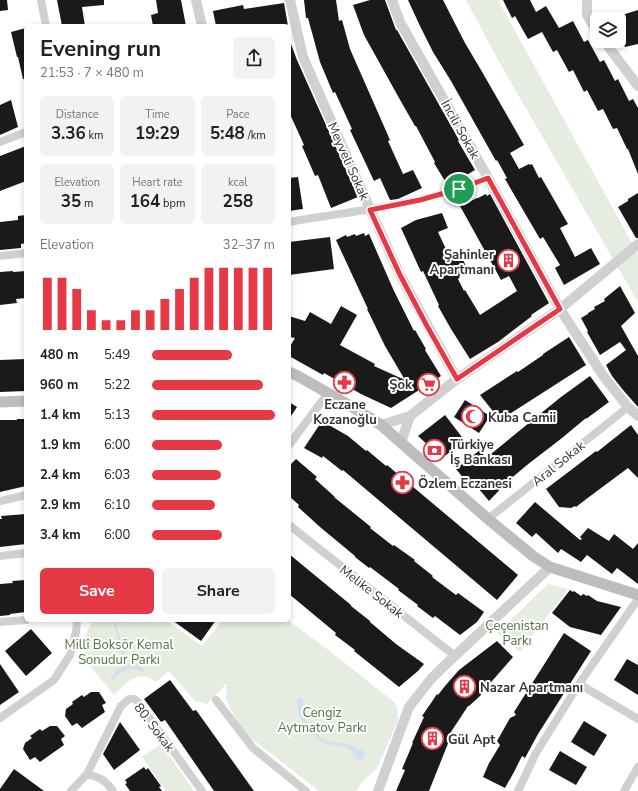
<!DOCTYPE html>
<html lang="en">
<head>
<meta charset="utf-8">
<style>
  body { margin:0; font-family:"Nunito Sans",sans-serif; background:#f2f2f2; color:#222; height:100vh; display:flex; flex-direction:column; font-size:15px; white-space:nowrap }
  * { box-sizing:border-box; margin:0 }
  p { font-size:13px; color:#767676 }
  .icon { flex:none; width:22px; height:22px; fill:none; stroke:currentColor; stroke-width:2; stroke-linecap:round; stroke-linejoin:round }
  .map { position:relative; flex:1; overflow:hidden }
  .details { position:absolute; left:24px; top:24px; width:267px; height:598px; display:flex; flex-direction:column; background:#fff; border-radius:6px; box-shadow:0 2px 6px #0003 }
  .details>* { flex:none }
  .buttons { position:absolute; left:590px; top:12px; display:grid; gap:8px }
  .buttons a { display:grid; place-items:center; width:36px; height:36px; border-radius:6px; background:#fff; box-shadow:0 2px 6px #0003; font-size:20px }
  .pin { position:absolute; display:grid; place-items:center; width:34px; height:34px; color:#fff; margin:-17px; border:2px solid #fff; border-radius:50%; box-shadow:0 1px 4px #0007 }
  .round { display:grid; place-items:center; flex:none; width:42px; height:42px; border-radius:6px; background:#f2f2f2 }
  .head { display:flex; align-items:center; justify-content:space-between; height:68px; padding:0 16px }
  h1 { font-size:22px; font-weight:700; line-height:30px }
  .figures { display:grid; grid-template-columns:repeat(3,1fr); gap:6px; height:68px; padding:4px 16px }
  .figures div { display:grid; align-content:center; border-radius:6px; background:#f2f2f2; text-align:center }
  .figures b { font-size:17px; font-weight:700 }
  .figures small { font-size:11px; font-weight:400 }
  .figures p { font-size:11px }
  .chart { height:112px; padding:8px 16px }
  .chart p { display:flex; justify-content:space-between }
  .chart svg { width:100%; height:72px; margin-top:4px; stroke:#e63946; stroke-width:6 }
  .action { display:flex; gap:8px; margin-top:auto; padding:8px 16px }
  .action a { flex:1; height:46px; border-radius:6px; background:#e63946; color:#fff; font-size:16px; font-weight:700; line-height:46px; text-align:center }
  .action a+a { background:#f2f2f2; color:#222 }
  ul { padding:0 16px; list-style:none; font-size:13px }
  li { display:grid; grid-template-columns:64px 48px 1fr; align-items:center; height:30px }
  li i { height:10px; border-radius:5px; background:#e63946 }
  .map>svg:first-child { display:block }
  .green { fill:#e6ecdf }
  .water { fill:#cfe2ee }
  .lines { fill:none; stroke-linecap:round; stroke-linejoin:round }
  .stream { stroke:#cfe2ee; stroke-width:2.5 }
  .building { fill:#1a1a1a }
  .minor { stroke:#d0d0d0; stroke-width:8 }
  .tertiary { stroke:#d0d0d0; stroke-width:10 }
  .secondary { stroke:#bdbdbd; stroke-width:11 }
  .route-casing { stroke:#fff; stroke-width:8 }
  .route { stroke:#e63946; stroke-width:5 }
  .labels { text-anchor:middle; stroke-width:4; stroke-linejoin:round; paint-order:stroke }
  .street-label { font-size:13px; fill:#333; stroke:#fff }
  .poi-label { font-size:13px; font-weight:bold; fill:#333; stroke:#fff; text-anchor:start }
  .park-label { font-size:13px; fill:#56703f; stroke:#fff }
</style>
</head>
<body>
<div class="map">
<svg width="638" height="791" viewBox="0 0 638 791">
  <rect width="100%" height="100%" fill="#fff"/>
  <path class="green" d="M466,0H498L638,254V302L498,60Z
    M548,584L568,589L520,652L497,633Z
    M93,620H165L202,646L223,620H288L327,649L394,702L397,707L398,721L377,768L362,782L356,791H317L318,790L252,739L246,733L240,725L233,714L229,706L226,698L227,683L207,704L195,701L169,671L156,682C138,668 127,682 114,695L85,660L88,654L79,647Z
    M161,744L194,791H166L142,757Z"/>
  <path class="water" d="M131,664L137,665L145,669L143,672C128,664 124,671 113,680L111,678C115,670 122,665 131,664Z
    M298,698H302L303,700C303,704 303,713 305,718C306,722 310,724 313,727C318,732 319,738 326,740C332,742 340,743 347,744C352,745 357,749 361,749L365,753L363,758L360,760L357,759C354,756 354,754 351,751C344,744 331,747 322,742C317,739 315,735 312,730C309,727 305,725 303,722C298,716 296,705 298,698Z"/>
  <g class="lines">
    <path class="stream" d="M114,620L126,665"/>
  </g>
  <path class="building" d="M0,0H7L8,10L0,11Z
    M57,0H104V5L82,7L85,26H62Z
    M156,0H181L186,26H153L151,15L158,13Z
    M304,0H336L339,21L342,20L350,49L390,140L388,141L403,174L413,170L422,188L398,199L390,200L380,178L374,181L350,130L352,129L335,92L333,93L320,62L308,18H306Z
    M370,0H385L396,30H397L459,140L458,141L475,170L448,186L434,163L435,162L416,126H415L399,98L364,35L353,5Z
    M408,0H443L465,43L481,70L524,145L510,153L519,169L529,164L530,165L532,164L539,178L541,177L568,224L560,228L575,257L591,248L600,264L564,285L555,268L560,265L543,237L540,239L505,179L507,178L497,160L496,161L451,81L433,52L420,26Z
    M503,0H530L536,12L546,6L559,28L573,21L584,42L588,40L600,62L604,60L615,81L618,79L629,101L633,99L638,108V174L628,149H627L617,128L613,129L603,109L598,111L587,90L584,92L573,70L569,72L557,50L553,52L542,32L528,39L515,16L512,18Z
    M284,3L288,26H216L213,11L243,5L244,9Z
    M638,10V44L625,47L619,40V16Z
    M26,28V79H23L18,57H17L11,32Z
    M289,39L297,60L358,197L331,208L318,175L315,176L302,146L304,145L289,112Z
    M11,100L18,127L0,135V105Z
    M26,146V181L0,191V156Z
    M298,177L303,209L289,211V178Z
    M638,193V238H636L618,207L628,201V199Z
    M486,194L487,196L490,194L549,303L531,315L532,316L498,342L470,359L451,329L438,306L439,305L423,271L421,272L401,228L416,220L442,213L448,228L438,232L451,260L461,255L468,271L459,276L460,277L458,279L464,291L465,290L480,315L517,291L509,276L501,280L460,206L470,200L471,201L477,198H478Z
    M26,215V243L21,244V248L0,250V222L18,220V216Z
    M364,233L365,236L369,234L394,291L414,331L415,330L426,349L425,350L441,376L391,408L361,394L324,373L323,375L289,356V348L295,338L289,337V316L305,321L310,312L331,324L341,306L357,315L340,345L375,364L374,366L405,380L385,346L367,309H368L336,240L346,235L347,237L355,234L356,236Z
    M330,237L334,269L289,275V242Z
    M13,271V272L26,271V298L16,299L17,303L0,305V272Z
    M620,286L635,313L621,326L638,356V407L623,390L612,376L606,365L626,350L620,342L600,355L587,332L588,331L581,318L588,314V313L595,309L594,307L605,301L604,299Z
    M569,337L586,365L500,420L480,395L517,371L518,372L543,355V354Z
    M26,359V391L0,392V360Z
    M590,376L609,402L586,419V418L562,438L527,465L508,481L489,501L473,482L469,485L456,469L480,450L486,458L561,397Z
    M465,400L490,416L479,433L454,417Z
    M289,402L297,407L289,419Z
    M445,415L465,441L442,458L418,436Z
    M17,419H26V486L0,492V420H17Z
    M322,421L348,436L366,451L367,450L386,466L387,465L518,575L497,600L343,470L342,471L323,456L322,458L304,448Z
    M631,425L638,435V478L628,468L585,500L576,507L575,506L571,508L559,507L546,489L596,451L597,452Z
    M296,459L317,477L315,479L335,497H334L371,527L370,528L393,546L394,545L415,560L414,561L433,576L432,577L456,595L458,593L484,612L477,622L460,635L435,616L433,618L417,606L418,605L398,590L399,589L370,567L369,568L355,557V556L320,527L298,507L299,505L289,496V466Z
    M535,502L580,540L582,539L580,537L588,528L609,541L614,534L633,549L638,543V584L617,568L612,574L587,555L581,562L561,549L558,553L536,533L532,537L516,523Z
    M26,514V544L0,547V519H2L1,516Z
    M289,554L351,605V606L370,621V622L396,644L424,664L418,671L399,687L354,651L355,650L335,635L336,633L289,594Z
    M26,580V612L10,614V615L0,616V584L13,583L12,581Z
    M570,590L573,592L574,591L581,596L583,594L587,596L588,595L597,601L621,607L601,635L570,627L552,613Z
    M172,620H216L201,641Z
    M31,629L52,653L26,676L5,651Z
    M564,633L591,651L538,734L525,758L522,756L514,772L505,788L483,777L489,763L491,760L500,745L497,741L510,718L516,715L514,712Z
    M497,641L513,657L486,688L480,696L469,706H468L449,735L451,736L429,791H396L405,770L402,769L413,743H412L424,717L422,716L431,703L437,694L438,695L445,686L459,670Z
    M627,659L638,665V695L614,680Z
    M0,664L19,692L0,705Z
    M170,680L193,711L196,710L254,791H214L165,720L161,722L144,699Z
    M91,692H99L106,703L102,705L105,712L82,728L77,723L72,726L65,716L66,709L73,704L72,702L82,695L84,697Z
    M584,721L607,735L594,756L571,742Z
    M120,722L140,750L114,770L103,754Z
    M50,726H57L65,736L61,739L64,745L40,762L35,757L30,760L23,749L25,743L32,738L30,736L40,729L42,731Z
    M560,751L587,767L576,785L549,770Z
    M144,767L146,770L148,768L161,786L159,787L162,791H130L125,784L127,783L125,780Z
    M14,769L44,791H0V789Z"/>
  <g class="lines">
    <path class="minor" d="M41,0L46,26
      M0,142L26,132
      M289,222C332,214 376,210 418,200C442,195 465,187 488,178
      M0,256L26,253
      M289,445L328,393
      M0,501L26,495
      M488,519L628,407
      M289,525L455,656
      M0,556L26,553
      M0,622L26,620
      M579,684L638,719
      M216,700L253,748L306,791
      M0,718L54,680L70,655L76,632L77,620
      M87,774C101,778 104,779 113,791
      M71,791L87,774L121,706L129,699H134L138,702L202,791
      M518,791L536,753L579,684L638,599
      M624,791L638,767"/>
    <path class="tertiary" d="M196,0L202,26
      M290,0L303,57L370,209L400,275L457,379
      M392,0L400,22L488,178L560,309L604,377L628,407L638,416
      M587,0V15L597,32
      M604,41L638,86
      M381,425L410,416L457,379L560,309L638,244
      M401,442L410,416
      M378,791L409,707L431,679L443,667L550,567"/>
    <path class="secondary" d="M289,372L298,376L354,408L381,425L488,519L533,556L550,567L638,595
      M0,402L26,401"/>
  </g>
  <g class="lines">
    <defs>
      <path id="route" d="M488,178L560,309L457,379L427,326L400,275L370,210L420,200L459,189Z"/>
    </defs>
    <use href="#route" class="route-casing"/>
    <use href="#route" class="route"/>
  </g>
  <defs>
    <symbol id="building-ring" viewBox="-11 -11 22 22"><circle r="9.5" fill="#fff" stroke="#e63946" stroke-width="1.5"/><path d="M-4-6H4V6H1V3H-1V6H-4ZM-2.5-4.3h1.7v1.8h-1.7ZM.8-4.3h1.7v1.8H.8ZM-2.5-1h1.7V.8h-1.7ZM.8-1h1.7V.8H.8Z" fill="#e63946"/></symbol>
    <symbol id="pharmacy-ring" viewBox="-11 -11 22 22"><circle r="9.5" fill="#fff" stroke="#e63946" stroke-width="1.5"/><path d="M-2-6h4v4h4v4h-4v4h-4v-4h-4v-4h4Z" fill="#e63946"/></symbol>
    <symbol id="supermarket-ring" viewBox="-11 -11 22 22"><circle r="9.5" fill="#fff" stroke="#e63946" stroke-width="1.5"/><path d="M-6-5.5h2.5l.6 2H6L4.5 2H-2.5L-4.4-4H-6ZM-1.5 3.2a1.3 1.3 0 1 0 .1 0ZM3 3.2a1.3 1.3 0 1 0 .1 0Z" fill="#e63946"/></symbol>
    <symbol id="mosque-ring" viewBox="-11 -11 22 22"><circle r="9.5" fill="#fff" stroke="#e63946" stroke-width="1.5"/><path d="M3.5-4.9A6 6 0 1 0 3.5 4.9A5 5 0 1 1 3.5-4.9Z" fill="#e63946"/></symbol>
    <symbol id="bank-ring" viewBox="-11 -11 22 22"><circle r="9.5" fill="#fff" stroke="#e63946" stroke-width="1.5"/><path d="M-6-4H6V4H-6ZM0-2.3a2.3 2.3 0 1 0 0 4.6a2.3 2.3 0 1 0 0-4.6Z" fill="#e63946"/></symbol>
  </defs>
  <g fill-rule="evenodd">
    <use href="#building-ring" x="496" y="248" width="25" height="25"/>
    <use href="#pharmacy-ring" x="332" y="370" width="25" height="25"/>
    <use href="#supermarket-ring" x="416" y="372" width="25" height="25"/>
    <use href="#mosque-ring" x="460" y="404" width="25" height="25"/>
    <use href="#bank-ring" x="422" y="438" width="25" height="25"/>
    <use href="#pharmacy-ring" x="390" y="470" width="25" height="25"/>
    <use href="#building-ring" x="452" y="674" width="25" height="25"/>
    <use href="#building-ring" x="420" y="726" width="25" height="25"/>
  </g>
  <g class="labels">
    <g class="street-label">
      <text transform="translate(461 129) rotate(61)" y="5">İncili Sokak</text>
      <text transform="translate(349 161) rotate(66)" y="5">Meyveli Sokak</text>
      <text transform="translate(558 463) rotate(-39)" y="5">Aral Sokak</text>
      <text transform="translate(372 591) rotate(38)" y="5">Melike Sokak</text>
      <text transform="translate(155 727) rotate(53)" y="5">80. Sokak</text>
    </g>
    <g class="poi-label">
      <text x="494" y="259" text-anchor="end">Şahinler<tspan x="494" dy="15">Apartmanı</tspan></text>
      <text x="412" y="389" text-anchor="end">Şok</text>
      <text x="345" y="409" text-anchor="middle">Eczane<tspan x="345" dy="15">Kozanoğlu</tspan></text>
      <text x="488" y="422">Kuba Camii</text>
      <text x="450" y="449">Türkiye<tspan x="450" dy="15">İş Bankası</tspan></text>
      <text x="418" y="488">Özlem Eczanesi</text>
      <text x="480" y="692">Nazar Apartmanı</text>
      <text x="448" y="744">Gül Apt</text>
    </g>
    <g class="park-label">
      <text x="517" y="630">Çeçenistan<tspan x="517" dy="15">Parkı</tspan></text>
      <text x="119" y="649">Millî Boksör Kemal<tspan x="119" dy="15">Sonudur Parkı</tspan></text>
      <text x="322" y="717">Cengiz<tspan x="322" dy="15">Aytmatov Parkı</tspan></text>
    </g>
  </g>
</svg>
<div class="buttons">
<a><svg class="icon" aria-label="layers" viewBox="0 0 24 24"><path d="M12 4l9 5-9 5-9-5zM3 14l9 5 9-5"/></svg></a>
</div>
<div class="pin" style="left:459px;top:189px;background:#1e9e55"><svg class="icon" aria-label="arrive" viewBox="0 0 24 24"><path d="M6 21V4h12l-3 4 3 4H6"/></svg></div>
<section class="details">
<div class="head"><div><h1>Evening run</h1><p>21:53 · 7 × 480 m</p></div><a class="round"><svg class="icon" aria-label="share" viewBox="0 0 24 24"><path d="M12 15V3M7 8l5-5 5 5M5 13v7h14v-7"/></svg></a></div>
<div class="figures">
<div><p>Distance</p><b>3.36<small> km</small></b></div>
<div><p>Time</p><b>19:29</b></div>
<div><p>Pace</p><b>5:48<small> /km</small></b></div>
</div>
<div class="figures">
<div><p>Elevation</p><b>35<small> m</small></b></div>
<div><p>Heart rate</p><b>164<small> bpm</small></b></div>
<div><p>kcal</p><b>258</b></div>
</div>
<div class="chart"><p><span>Elevation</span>32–37 m</p>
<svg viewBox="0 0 160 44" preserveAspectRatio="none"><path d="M5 44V12M15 44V12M25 44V19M35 44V32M45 44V38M55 44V38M65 44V32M75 44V32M85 44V25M95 44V19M105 44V12M115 44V6M125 44V6M135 44V6M145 44V6M155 44V6"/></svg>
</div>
<ul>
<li><b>480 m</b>5:49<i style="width:65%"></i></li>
<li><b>960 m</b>5:22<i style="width:90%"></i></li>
<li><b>1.4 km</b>5:13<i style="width:100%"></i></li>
<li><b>1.9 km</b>6:00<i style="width:57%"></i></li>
<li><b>2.4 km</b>6:03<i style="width:56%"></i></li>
<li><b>2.9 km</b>6:10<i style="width:51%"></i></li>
<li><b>3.4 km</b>6:00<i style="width:57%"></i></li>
</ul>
<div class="action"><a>Save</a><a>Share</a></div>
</section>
</div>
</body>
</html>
